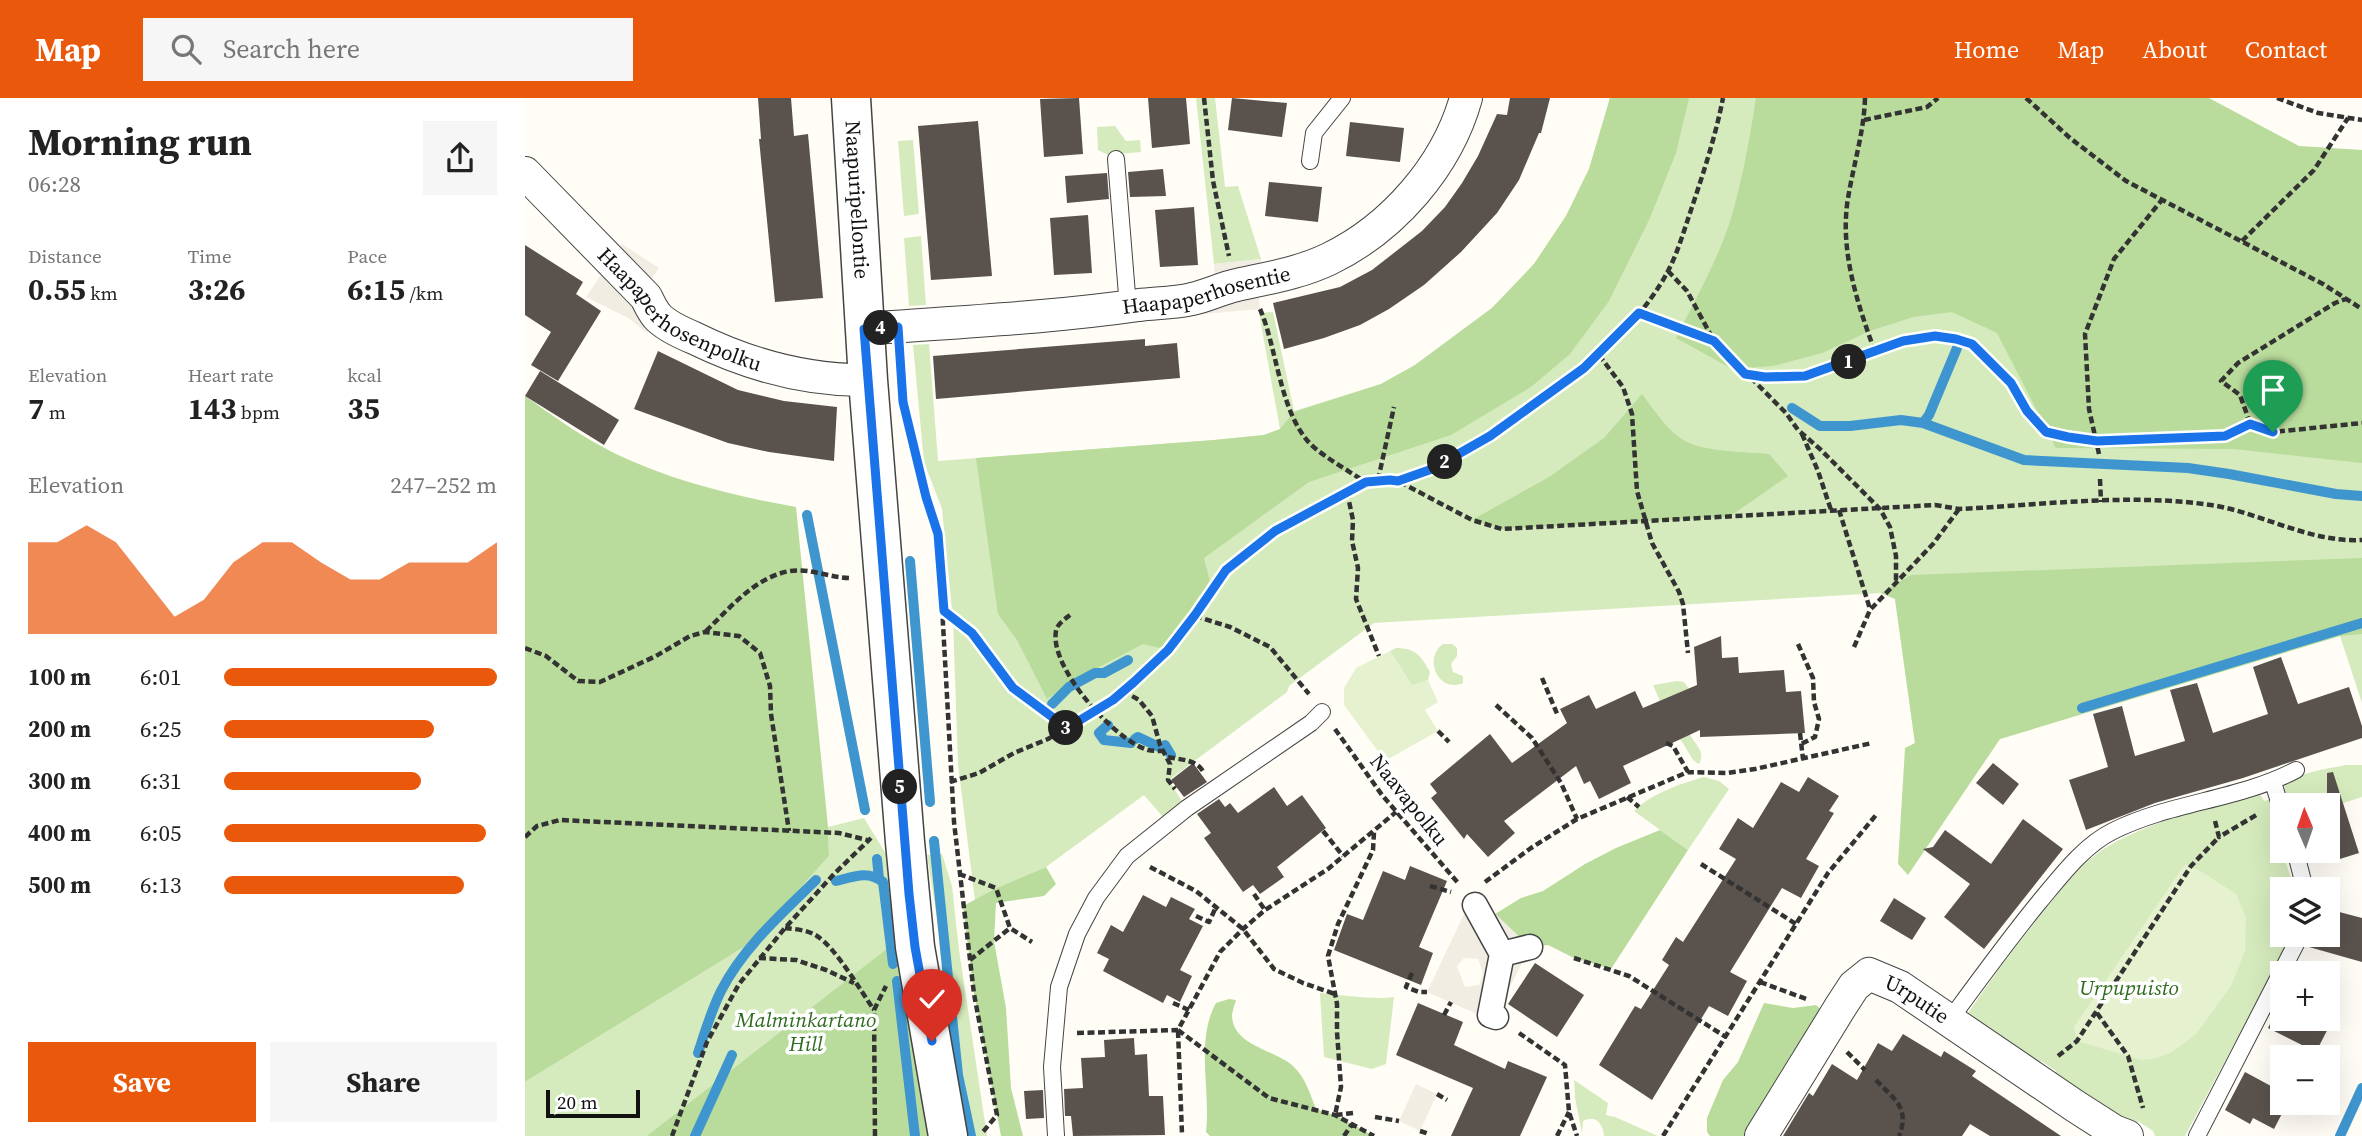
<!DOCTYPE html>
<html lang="en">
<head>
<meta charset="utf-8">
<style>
  body { margin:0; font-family:"Source Serif 4",serif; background:#f6f6f6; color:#222; height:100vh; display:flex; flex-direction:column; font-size:26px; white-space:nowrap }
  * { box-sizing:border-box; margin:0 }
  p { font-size:23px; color:#767676 }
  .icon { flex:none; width:38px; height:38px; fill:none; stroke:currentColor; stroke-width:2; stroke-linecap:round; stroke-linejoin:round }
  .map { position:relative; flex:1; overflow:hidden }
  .details { display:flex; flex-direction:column; background:#fff; width:525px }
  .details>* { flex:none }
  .needle { width:46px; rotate:358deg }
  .tools { position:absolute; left:1745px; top:695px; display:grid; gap:14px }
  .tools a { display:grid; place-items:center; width:70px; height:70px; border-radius:0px; background:#fff; box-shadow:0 7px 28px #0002; font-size:35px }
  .scale { position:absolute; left:21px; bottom:18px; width:94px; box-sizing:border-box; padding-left:7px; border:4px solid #111; border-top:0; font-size:19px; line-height:24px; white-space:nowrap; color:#111; -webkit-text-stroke:5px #fff; paint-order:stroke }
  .pin { position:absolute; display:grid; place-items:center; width:60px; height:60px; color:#fff; margin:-72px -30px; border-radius:50% 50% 50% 0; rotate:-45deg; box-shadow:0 0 7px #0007 }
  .pin .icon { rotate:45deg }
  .km { position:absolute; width:35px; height:35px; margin:-18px; border-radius:50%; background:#222; color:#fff; font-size:19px; line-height:35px; text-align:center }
  .round { display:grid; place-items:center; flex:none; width:74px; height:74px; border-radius:0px; background:#f6f6f6 }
  .head { display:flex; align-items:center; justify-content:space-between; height:119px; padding:0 28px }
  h1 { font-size:38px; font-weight:700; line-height:52px }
  .figures { display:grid; grid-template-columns:repeat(3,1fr); gap:10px; height:119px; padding:7px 28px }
  .figures div { display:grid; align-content:center }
  .figures b { font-size:30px; font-weight:700 }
  .figures small { font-size:19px; font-weight:400 }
  .figures p { font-size:19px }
  .chart { height:196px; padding:14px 28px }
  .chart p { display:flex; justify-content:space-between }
  .chart svg { width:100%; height:126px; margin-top:7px; fill:#ea580c; opacity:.7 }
  .cta { display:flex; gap:14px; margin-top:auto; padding:14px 28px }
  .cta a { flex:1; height:80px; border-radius:0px; background:#ea580c; color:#fff; font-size:28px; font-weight:700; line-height:80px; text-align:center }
  .cta a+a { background:#f6f6f6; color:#222 }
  ul { padding:0 28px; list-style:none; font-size:23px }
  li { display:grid; grid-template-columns:112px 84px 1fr; align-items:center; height:52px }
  li i { height:18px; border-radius:9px; background:#ea580c }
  header { display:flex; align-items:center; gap:42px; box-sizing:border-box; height:98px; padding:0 35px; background:#ea580c; color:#fff }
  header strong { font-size:33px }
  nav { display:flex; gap:38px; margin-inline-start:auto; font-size:24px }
  .search { width:490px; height:63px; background:#f6f6f6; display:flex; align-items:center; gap:18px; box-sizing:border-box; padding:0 24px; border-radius:0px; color:#767676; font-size:26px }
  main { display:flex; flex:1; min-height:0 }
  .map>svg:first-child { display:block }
  .green { fill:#d5ebbd }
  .forest { fill:#b9dc9c }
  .pitch { fill:#e6f2cf }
  .plaza { fill:#f1ede2; fill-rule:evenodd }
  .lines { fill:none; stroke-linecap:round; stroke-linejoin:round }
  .stream { stroke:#3f96cf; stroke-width:10 }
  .building { fill:#5a524d }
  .service-casing { stroke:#444; stroke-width:18 }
  .pedestrian-casing { stroke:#444; stroke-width:27 }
  .minor-casing { stroke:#444; stroke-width:34 }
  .tertiary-casing { stroke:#444; stroke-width:41 }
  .path { stroke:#333; stroke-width:4.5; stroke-dasharray:7 3.5; stroke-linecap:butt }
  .service { stroke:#fff; stroke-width:16 }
  .pedestrian { stroke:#fff; stroke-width:24 }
  .minor { stroke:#fff; stroke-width:32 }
  .tertiary { stroke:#fff; stroke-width:38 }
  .route-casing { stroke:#fff; stroke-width:14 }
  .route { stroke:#1a73e8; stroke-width:9 }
  .labels { text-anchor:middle; stroke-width:7; stroke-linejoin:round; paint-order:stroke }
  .street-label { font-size:21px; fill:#111; stroke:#fff }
  .park-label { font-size:21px; font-style:italic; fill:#2f6b1f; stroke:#fff }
</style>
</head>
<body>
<header>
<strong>Map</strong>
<div class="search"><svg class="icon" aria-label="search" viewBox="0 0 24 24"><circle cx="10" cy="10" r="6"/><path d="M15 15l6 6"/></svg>Search here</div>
<nav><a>Home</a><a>Map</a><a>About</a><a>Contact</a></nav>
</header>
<main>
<section class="details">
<div class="head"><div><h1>Morning run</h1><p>06:28</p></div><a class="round"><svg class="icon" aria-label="share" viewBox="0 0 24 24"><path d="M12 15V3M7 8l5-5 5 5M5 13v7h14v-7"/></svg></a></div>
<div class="figures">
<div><p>Distance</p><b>0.55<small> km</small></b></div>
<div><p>Time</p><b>3:26</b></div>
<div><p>Pace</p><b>6:15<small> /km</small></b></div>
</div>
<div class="figures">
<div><p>Elevation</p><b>7<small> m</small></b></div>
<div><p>Heart rate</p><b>143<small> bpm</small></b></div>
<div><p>kcal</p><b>35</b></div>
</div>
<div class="chart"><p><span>Elevation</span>247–252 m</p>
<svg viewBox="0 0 160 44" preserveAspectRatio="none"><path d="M0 44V12L10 12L20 6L30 12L40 25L50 38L60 32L70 19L80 12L90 12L100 19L110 25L120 25L130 19L140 19L150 19L160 12V44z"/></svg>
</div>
<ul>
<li><b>100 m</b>6:01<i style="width:100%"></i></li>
<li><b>200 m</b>6:25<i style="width:77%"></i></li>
<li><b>300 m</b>6:31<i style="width:72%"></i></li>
<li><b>400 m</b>6:05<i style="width:96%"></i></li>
<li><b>500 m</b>6:13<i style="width:88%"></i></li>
</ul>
<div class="cta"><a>Save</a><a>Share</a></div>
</section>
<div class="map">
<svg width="1837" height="1038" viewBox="0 0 1837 1038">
  <rect width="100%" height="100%" fill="#fffdf5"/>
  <path class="green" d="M671,0H690L700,89L713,88L736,161L689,166Z
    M1085,0H1679L1837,84V605L1815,538L1475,641L1390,645L1370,501L1356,495L849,525L764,588L762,594L644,682L658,705L638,719L619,697L521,769L495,780L451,811L433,666L428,522L417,411L399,364L388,247L404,246L413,363L689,342L739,337L755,331L734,215L748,214L769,313L856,286L890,267L967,210L1009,166L1041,118L1064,71Z
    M590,28L601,43L615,42L616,54L583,57L573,52L572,29Z
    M388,42L394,116L379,118L373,43Z
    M396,138L401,207L384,208L379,140Z
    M918,546H927L932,550V558L926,566L928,574L938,578V585C913,596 898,560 918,546Z
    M871,550C891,550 896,558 905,574L903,582L887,588L865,553Z
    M1152,583L1159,584L1164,591C1163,603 1159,620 1163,631C1167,646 1182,651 1174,666C1162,660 1162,644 1150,638L1128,587Z
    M1821,667H1837V699L1803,710L1802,707H1757V724L1747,728L1770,790L1757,791V836L1767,837L1766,839L1660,1038H1630L1628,1033L1613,1023L1606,1032L1529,976L1531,973L1516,963L1512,967L1439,921C1464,884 1490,848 1519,813C1538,790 1555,765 1582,749C1625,723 1684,710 1733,693L1739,703L1757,698C1755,675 1804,671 1821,667Z
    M1179,679L1194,683L1204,691L1163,752L1109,713C1127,695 1155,686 1179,679Z
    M339,720L361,756L372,843L405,1038H0V984L227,844L304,758L303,729Z
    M417,756L427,788L434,852L462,1038H446L402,757Z
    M795,895C818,897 847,902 869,899L861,966L847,971L799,959Z
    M1049,982L1083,1005L1081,1017L1090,1019L1133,1038H1079C1078,1026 1071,1016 1058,1023L1057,1035L1050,1000Z"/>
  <path class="forest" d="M1085,0H1164L1151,55L1125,120L1084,203L1045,256L1006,289L926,337L784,384L679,460L687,492L670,518L643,552L618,546L553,580L522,601L492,542L473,516L451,360L689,342L739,337L755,331L769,314L856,286L890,267L967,210L1009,166L1041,118L1064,71Z
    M1231,0H1684L1774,48L1837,52V365L1709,351L1531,350L1472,235L1427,214L1388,219L1345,233L1297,255L1248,268L1207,271L1151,240C1171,200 1194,160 1207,117C1218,78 1225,39 1231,0Z
    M1117,296C1130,313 1143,334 1162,344C1182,354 1222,354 1244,356L1263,378L1204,419L977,431L947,422L1024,379L1079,340Z
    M0,298C29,319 59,340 91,356C148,383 209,398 271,409L303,729L304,758L227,844L0,984Z
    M1837,460V536L1815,538L1475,641L1383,777L1373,766L1380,650L1390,645L1370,501L1356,495L1386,477Z
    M1135,732L1163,752L1086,871L1049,860L1023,847L1005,849L970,816L996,800L1018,793L1060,766L1091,750Z
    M521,769L531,786L519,798L471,805L469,843L481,910L486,990L498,1038H476L449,896L438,808L472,790Z
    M372,843L405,1038H122Z
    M704,901L711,902C710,906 707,914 707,918C708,948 751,952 768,968C781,980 785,996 791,1011L810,1017L849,1038H685L681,1034C686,993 670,943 691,905Z
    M1239,905L1268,910L1291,907L1298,913L1224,1033L1219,1038H1185L1182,1034V1020L1198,982L1213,964Z"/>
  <path class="pitch" d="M865,553L887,587L903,582L913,604L900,612L913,633L860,663L819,607V590L831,570Z
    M1660,766L1677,774L1711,796L1721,820L1720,853L1706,888L1671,936L1647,954L1632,960L1616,962L1552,943L1549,929Z"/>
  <path class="plaza" d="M97,146L134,170L120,190L132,218L122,235L103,220L61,199Z
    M736,161L739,192L733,194L735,211L668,217L664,187L690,185L689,166Z
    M959,805L1005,849L968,923L902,894L941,812ZM939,860L953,861L958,875L954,887L940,889L932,868Z
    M891,986L912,996L895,1033L874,1023Z"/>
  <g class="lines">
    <path class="stream" d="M1267,310L1295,328H1325L1376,322L1398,325L1499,362L1663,370L1704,376L1811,396L1837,398
      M1398,325L1404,317L1432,250
      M282,417L340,712
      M385,463L405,704
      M527,606L544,589L570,575H579L603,562
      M1557,610L1837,525
      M583,627L574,635L579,642L606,645
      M610,641L613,639L634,649
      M640,647L646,657
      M409,743L433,977L446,1038
      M352,761L354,781
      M311,783C328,779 343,772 358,784L368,866
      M372,883L390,1038
      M173,955C180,934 186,913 196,893C218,850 256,816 291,782
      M170,1038L207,957
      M1815,1038L1837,990"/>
  </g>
  <path class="building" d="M233,0H266L269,38L283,36L298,200L250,204L234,41H236Z
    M554,0L558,56L519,59L515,1Z
    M623,0H661L665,46L627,50Z
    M707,0L762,5L757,39L703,32Z
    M985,0H1025L1016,35H1014L994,82L972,115L936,154L899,187L864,211L835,227L799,240L759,251L748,205L815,189L847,172L897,133L920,109L937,85L953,58L972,16L982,17Z
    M453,23L467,178L406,182L393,28Z
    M825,24L879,30L875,64L821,58Z
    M638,71L641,98L605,99L603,74Z
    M582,75L584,101L542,105L540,78Z
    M744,84L797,89L793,124L740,118Z
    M669,109L673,167L635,169L630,112Z
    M563,117L567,175L529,177L525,120Z
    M0,147L58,184L51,196L76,213L33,283L6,267L26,234L0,217Z
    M620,241V248L652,245L655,280L411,301L408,258Z
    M133,253L213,292L259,303L312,309L309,363L244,354L203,345L109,311Z
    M15,273L94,322L79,347L0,298Z
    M1196,538L1197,560L1213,559L1214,575L1259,572L1261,594L1276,593L1280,635L1175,639V632L1098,668L1106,685L1074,701L1065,683L1059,686L1051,668L979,723L990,735L963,759L942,736L939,741L906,700L912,695L905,686L965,636L987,665L1042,625L1035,611L1064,597L1071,611L1110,593L1118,610L1172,587L1169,549Z
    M1756,559L1773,606L1824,589L1837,628V640L1718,680L1630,705L1561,732L1544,682L1583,669L1568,616L1597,608L1610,658L1660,643L1645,592L1672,585L1688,635L1743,616L1728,569Z
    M668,665L682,684L659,699L646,682Z
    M1468,665L1494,686L1478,707L1451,685Z
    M1808,674L1834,755L1802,765V675Z
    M1283,679L1314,698L1304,713L1309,715L1281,761L1294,768L1276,800L1257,790L1205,874L1222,883L1203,918L1184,908L1127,1002L1074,967L1110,908L1116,911L1144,867L1137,862L1151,839L1158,844L1211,761L1194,751L1213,720L1228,730L1256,684L1274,694Z
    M749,689L762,708L777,697L801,730L752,769L759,779L735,796L728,787L718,794L679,740L686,735L672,716L694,701L700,709L705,705L713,715Z
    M1498,721L1538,751L1459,851L1419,819L1445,786L1398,751L1408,749L1420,732L1466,766Z
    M885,768L922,783L894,849L908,855L896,887L809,852L822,816L838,822L858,773L880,782Z
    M618,797L641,809L646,799L670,811L664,821L678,828L655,872L667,878L655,904L642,897L638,905L578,873L584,861L572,855L586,827L598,834Z
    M1369,800L1401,820L1387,842L1355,823Z
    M1803,811L1837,820V864L1784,849L1790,836H1802Z
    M1010,865L1059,897L1032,939L983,906Z
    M1757,902V920H1802V906L1813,911L1791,954L1743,930Z
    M893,905L938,924L929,947L980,971L983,963L1022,979L995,1038H926L948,990L871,957Z
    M1378,936L1416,959L1419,953L1451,973L1447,978L1536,1038H1465L1445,1026L1437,1038H1258L1284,995L1288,998L1307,966L1332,982L1353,945L1367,953Z
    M609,940L610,957L622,956L624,998H638L640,1037L548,1038L546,1018H540L539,991L558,990L556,960L580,959L579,942Z
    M1720,974L1757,994V1004H1763L1749,1031L1728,1020L1725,1026L1700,1012Z
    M518,992L519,1020L501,1021L499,993Z"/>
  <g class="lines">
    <defs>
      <path id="service" d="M591,61L603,209
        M785,63L789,35L817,0
        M1748,684L1757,714
        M1770,752L1780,791
        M1424,923C1454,882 1483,842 1515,803C1536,778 1558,748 1588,733C1646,704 1714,702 1771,672
        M531,1038L527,969L534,889L552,836L571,800L602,758L662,710L786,625L797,614
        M1672,1038L1776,836"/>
      <path id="pedestrian" d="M950,807L977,856L965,917L971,919
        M977,856L1005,849"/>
      <g id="minor">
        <path id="s1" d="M0,75L121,199C124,205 127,212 132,218C140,227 157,235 169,240C224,267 281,283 343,282"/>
        <path id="s2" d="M339,231C431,224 523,220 614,207C631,205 650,205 667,201C682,198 697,190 712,187C743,180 775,175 804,161C868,130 922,68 941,0"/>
        <path id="s3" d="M1236,1038L1316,908L1329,888L1344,876L1375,889L1550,1008L1589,1033L1602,1038"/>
      </g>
      <g id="tertiary">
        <path id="s4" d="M326,0L343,282L380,744L390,849L423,1038"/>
      </g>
    </defs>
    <use href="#service" class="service-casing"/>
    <use href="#pedestrian" class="pedestrian-casing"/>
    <use href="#minor" class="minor-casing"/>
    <use href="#tertiary" class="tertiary-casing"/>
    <path class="path" d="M679,0L688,83L704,158
      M1340,0C1339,36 1327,71 1322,107C1316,157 1333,207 1350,254
      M1501,0L1545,40L1601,83L1798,186L1837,211
      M1752,0L1793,15L1837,22
      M1339,22L1402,9L1413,0
      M1717,143L1789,72L1823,20
      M1143,173L1162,193L1189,243L1261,315L1273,332L1295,351L1355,411L1365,429L1371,458V483
      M735,211C753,252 755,322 791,351C806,363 824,373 840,384
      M1114,215L1188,243
      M1074,257L1098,289L1107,316L1112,393L1127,445L1154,494L1158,506L1163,555
      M1220,276L1240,279L1280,278L1378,243L1410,238L1447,246L1486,285L1502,313L1521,334L1572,343L1661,339L1700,338L1725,325L1748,334L1837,325
      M384,325L401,399L413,436L429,724L449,896L472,1017L457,1035
      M1725,325L1715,297L1696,283L1713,265L1810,205L1821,201
      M1277,336L1293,373L1306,412
      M1574,356L1564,311L1560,236L1589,161L1636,103
      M1575,381L1576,404
      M853,382L869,309
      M873,383C885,379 898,376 909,370C985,333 1104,249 1143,173C1152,156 1158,136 1164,118C1177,79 1190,41 1198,0
      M822,394L828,422L827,443L833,470L831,501L854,558
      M1314,412L1345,511
      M419,513L448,535L487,590L542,630
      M545,517C540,521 532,526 531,533C524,569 589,642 623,652C628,653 634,653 639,653
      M670,518L705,529L745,549L784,596
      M181,533C205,510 230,479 265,473C285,470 306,480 326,480
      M1273,546L1288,580L1289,604L1294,621L1290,639L1276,646
      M1329,549L1345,512L1408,446L1434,411
      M0,550L21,558L53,583L75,584L131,558L165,538L180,534L214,538L235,555L245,588L246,616L264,733
      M1017,580L1033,618
      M598,593L614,602L627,618L635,647L645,666L643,682L650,691
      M971,607L1007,640L1036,685L1052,721
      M810,631L857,697L934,786
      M913,633L924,644
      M1275,635L1278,661
      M1141,645L1148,648L1163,674
      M643,659C656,662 670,661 678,673
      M425,684L454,675L489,655L523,641L588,602L643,552L670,518L701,472L750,433L841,385L865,382L873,383L947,422L977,431L1410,407L1434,411C1516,407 1605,395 1686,407C1737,415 1785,445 1837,442
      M1102,699L1114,709
      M1690,723L1694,739L1733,716
      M798,733L818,758
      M0,739L12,728L35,722L314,735L342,742
      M1176,766L1271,826
      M625,769L671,793L718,831L749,871L778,885L810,896
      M434,776L471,790L485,830L507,844
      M960,784L1006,750L1052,721L1163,674L1202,675L1230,671L1347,645
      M905,788L926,794
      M729,796L740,812
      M671,818L684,824L691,809
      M260,830C270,831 283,832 292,838C310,849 336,893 349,912
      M234,860L271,862L301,872L329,885
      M1049,860L1104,878L1201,939
      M445,862L485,830
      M887,875L881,889L894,894H902
      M1235,884L1284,902
      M648,905L664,912
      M1572,915L1603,958L1618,1010
      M919,917L926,904
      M653,932L744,1000L810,1017L849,1038
      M653,933L657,1036
      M552,935L653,932L695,854L718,831L740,812L803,771L871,714
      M994,935L1040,967L1044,1014L1052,1038
      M1322,954L1340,972
      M1533,958L1552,943L1666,768L1694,739
      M1351,982C1370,1002 1385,1010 1374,1038
      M912,996L922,1002
      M828,1015L810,1017L816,989L812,934V906L803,858L813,826L848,752L849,734
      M850,1019L874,1023
      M895,1033L904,1036
      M147,1038L182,944L214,886L260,830L309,776L346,740
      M350,1038L349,912L361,888
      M819,1038L827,1026
      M1032,1038L1044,1014
      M1138,1038L1303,775L1351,717"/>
    <use href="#service" class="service"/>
    <use href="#pedestrian" class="pedestrian"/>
    <use href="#minor" class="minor"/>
    <use href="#tertiary" class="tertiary"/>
  </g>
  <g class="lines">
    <defs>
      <path id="route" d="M407,943L390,849L384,796L339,231L373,229L378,304L401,399L413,436L419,513L447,535L488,590L542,630L588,602L609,584L643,552L670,517L701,472L750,433L841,384L865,382L873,383L907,371L965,338L1059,270L1114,215L1189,243L1220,276L1240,279L1280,278L1378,243L1410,238L1431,241L1447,246L1486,285L1502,313L1521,334L1543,339L1572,343L1700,338L1725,326L1748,334"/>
    </defs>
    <use href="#route" class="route-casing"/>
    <use href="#route" class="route"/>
  </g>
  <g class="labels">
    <g class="street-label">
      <text dy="7" stroke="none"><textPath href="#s4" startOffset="102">Naapuripellontie</textPath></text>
      <text dy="7" stroke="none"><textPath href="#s2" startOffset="345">Haapaperhosentie</textPath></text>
      <text dy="7" stroke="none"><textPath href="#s1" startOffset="210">Haapaperhosenpolku</textPath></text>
      <text transform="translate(884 702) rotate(51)" y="7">Naavapolku</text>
      <text dy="7" stroke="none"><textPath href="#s3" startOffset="250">Urputie</textPath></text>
    </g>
    <g class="park-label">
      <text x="1604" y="897">Urpupuisto</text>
      <text x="281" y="929">Malminkartano<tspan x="281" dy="24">Hill</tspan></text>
    </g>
  </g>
</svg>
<div class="tools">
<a><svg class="needle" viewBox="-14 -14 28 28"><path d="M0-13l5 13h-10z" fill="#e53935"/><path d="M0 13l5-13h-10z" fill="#767676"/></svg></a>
<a><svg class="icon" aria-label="layers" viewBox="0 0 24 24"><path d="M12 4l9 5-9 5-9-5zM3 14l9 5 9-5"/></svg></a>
<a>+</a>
<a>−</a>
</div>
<div class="scale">20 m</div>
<div class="pin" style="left:1748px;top:334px;background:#1e9e55"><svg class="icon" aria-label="arrive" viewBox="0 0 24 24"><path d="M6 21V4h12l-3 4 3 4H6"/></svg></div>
<div class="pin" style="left:407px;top:943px;background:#d93025"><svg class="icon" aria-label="check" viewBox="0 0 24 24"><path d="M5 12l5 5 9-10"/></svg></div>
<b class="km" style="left:1324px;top:264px">1</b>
<b class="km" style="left:920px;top:364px">2</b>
<b class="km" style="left:541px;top:630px">3</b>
<b class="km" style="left:356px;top:230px">4</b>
<b class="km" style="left:375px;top:689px">5</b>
</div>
</main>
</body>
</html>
